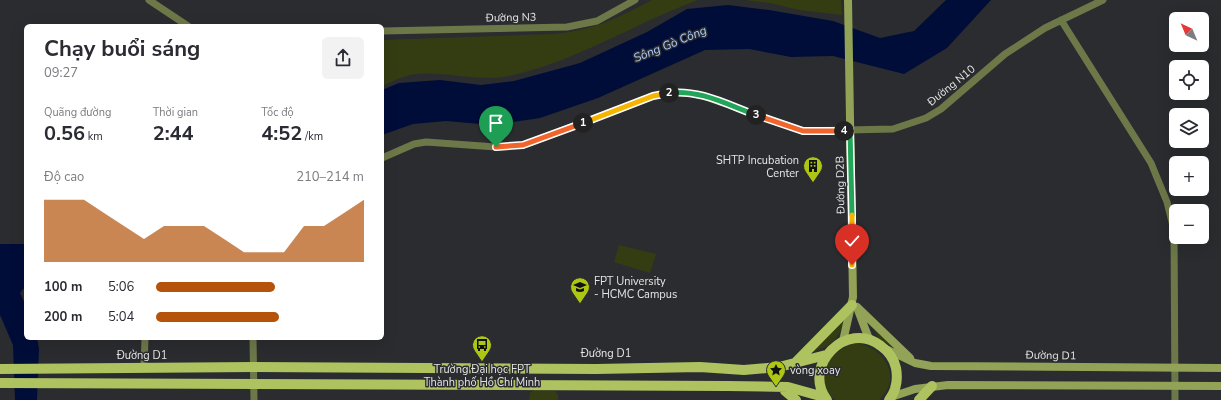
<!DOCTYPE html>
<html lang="vi">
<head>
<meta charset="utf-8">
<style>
  body { margin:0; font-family:"Nunito Sans",sans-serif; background:#f2f2f3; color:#2b2b33; height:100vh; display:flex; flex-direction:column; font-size:15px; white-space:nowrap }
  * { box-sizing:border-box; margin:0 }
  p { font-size:13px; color:#7c7c81 }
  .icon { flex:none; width:22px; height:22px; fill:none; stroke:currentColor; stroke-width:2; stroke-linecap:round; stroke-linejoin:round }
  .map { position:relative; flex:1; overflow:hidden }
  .details { position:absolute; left:24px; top:24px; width:360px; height:316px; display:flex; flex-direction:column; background:#fff; border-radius:6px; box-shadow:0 4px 16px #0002 }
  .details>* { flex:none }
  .needle { width:26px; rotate:316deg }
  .tools { position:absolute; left:1169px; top:12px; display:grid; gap:8px }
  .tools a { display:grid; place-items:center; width:40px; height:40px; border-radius:6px; background:#fff; box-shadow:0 4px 16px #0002; font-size:20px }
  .pin { position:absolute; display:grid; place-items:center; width:34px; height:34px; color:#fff; margin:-41px -17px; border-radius:50% 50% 50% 0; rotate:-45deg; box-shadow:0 0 4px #0007 }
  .pin .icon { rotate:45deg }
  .km { position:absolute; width:20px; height:20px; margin:-10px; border-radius:50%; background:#222; color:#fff; font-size:11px; line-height:20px; text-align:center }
  .round { display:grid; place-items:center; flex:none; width:42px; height:42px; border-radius:6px; background:#f2f2f3 }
  .summary { display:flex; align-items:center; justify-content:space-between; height:68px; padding:0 20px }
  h1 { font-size:22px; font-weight:700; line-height:30px }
  .stats { display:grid; grid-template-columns:repeat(3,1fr); gap:6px; height:68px; padding:4px 20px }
  .stats div { display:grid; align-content:center }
  .stats b { font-size:20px; font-weight:700 }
  .stats small { font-size:11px; font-weight:400 }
  .stats p { font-size:11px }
  .chart { height:112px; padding:8px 20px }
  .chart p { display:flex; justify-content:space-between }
  .chart svg { width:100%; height:72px; margin-top:4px; fill:#b45309; opacity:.7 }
  ul { padding:0 20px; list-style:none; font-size:13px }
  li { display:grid; grid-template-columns:64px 48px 1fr; align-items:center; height:30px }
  li i { height:10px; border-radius:5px; background:#b45309 }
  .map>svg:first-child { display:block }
  .green { fill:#343d12 }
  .water { fill:#000d39 }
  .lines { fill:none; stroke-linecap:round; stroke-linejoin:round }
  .street { stroke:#6d7849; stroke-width:7 }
  .secondary { stroke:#92a256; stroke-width:8 }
  .primary { stroke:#aec35f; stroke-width:10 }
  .split-1-casing { stroke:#fff; stroke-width:8 }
  .split-2-casing { stroke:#fff; stroke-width:8 }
  .split-3-casing { stroke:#fff; stroke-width:8 }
  .split-4-casing { stroke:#fff; stroke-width:8 }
  .split-5-casing { stroke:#fff; stroke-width:8 }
  .split-6-casing { stroke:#fff; stroke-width:8 }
  .split-1 { stroke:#f0652b; stroke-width:5 }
  .split-2 { stroke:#f5b400; stroke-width:5 }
  .split-3 { stroke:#22a559; stroke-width:5 }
  .split-4 { stroke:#f0652b; stroke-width:5 }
  .split-5 { stroke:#22a559; stroke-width:5 }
  .split-6 { stroke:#f5b400; stroke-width:5 }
  .labels { text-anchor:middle; stroke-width:3; stroke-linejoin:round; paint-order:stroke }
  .street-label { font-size:11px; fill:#e4e5e6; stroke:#2b2c2f }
  .poi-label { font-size:11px; fill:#e4e5e6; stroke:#2b2c2f; text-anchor:start }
  .water-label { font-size:12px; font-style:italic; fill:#aecbfa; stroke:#2b2c2f }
</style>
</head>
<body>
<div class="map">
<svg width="1221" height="400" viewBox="0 0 1221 400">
  <rect width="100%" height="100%" fill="#2b2c2f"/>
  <path class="green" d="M652,0H698C635,23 579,60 513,75C480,83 448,71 416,74C405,75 393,81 382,86V40L553,34C594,30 616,19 652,0Z
    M745,0H841L842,15L799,10L770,3Z
    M619,245L656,254L650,273L614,262Z
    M847,313C840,337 833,347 808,353Z
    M870,322L900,351L880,340Z
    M856,343C885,347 903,378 879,400H835C811,379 830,349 856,343Z
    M535,390L555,391L558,395V400H529L530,393Z"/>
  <path class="water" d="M946,0H991L947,48L904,74L833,56L791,57L749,49L705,50L598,98L540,118L492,125L446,121L413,124L382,135V90L399,83L440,80L481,85L514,81L580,63L647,32L687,9L728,5L769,10L833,21L880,38L914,31Z
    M0,244H26V288L23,289L20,293L26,306V338H37L39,349L37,400H15L13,345L0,315Z"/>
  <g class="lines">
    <path class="street" d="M149,0L188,26
      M1061,20L1151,163L1167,202L1174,230L1175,400
      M382,31L567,27L597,21L635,0
      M382,158L414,144L426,142L496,147L523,145L653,96L675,92L700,95L803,131L893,129L926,118L941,109L1005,54L1045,28L1103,0
      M253,338L254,400
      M144,367L145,338"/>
    <path class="secondary" d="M857,307L910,358
      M858,310L869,339
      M843,341L853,297L848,0
      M886,349L915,363L931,366L1221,368
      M891,397L915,389L948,385L1221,386"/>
    <path class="primary" d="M795,363L852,305
      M0,369L254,367L596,369L700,367L744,370L779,367L826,355
      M0,383L727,386L788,387L824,397
      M785,391L796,400
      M827,400C801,366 847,319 881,346C888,351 894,359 896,368C898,379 896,391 889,400
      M919,400L932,386"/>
  </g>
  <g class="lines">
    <defs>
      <path id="split-1" d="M496,147L523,145L583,123"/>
      <path id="split-2" d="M583,123L653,96L669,93"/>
      <path id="split-3" d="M669,93C699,89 728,105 756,115"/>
      <path id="split-4" d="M756,115L803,131H844"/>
      <path id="split-5" d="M844,131L850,130L852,215"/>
      <path id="split-6" d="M852,215V265"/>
    </defs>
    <use href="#split-1" class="split-1-casing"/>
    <use href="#split-2" class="split-2-casing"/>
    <use href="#split-3" class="split-3-casing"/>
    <use href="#split-4" class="split-4-casing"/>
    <use href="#split-5" class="split-5-casing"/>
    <use href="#split-6" class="split-6-casing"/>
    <use href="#split-1" class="split-1"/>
    <use href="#split-2" class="split-2"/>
    <use href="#split-3" class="split-3"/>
    <use href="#split-4" class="split-4"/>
    <use href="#split-5" class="split-5"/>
    <use href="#split-6" class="split-6"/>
  </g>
  <defs>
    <symbol id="building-pin" viewBox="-11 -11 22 30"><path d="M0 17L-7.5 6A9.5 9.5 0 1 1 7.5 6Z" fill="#acc613" stroke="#2b2c2f"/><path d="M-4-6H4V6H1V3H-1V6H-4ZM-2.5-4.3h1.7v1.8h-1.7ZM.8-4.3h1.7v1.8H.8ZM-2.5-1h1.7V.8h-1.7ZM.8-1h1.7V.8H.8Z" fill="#111"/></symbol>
    <symbol id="university-pin" viewBox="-11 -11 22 30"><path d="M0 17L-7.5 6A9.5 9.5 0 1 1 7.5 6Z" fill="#acc613" stroke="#2b2c2f"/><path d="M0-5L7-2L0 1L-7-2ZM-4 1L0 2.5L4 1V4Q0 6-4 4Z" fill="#111"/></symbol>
    <symbol id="bus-pin" viewBox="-11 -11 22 30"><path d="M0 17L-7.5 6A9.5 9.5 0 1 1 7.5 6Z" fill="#acc613" stroke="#2b2c2f"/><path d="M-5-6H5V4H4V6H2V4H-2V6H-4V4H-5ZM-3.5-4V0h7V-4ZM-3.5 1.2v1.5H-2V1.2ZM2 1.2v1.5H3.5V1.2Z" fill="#111"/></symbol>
    <symbol id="sight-pin" viewBox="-11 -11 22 30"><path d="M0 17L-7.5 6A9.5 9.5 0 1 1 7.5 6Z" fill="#acc613" stroke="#2b2c2f"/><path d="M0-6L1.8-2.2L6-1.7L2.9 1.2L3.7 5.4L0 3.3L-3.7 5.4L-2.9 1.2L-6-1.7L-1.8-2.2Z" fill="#111"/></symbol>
  </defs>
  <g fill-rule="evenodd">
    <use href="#building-pin" x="802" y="155" width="22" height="30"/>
    <use href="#university-pin" x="569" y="276" width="22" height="30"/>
    <use href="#bus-pin" x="471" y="334" width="22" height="30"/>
    <use href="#sight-pin" x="765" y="359" width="22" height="30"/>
  </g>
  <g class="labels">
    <g class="street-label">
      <text transform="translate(511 17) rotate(-1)" y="4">Đường N3</text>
      <text transform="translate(951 85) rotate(-39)" y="4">Đường N10</text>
      <text transform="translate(840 185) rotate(-91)" y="4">Đường D2B</text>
      <text x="606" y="357">Đường D1</text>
      <text x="142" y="359">Đường D1</text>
      <text transform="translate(1051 355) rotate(1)" y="4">Đường D1</text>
    </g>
    <g class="poi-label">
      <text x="799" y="164" text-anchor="end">SHTP Incubation<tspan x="799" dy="13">Center</tspan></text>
      <text x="594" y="285">FPT University<tspan x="594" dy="13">- HCMC Campus</tspan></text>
      <text x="482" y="373" text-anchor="middle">Trường Đại học FPT<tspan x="482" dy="13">Thành phố Hồ Chí Minh</tspan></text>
      <text x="790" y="374">vòng xoay</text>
    </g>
    <g class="water-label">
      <text transform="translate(670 44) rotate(-22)" y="4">Sông Gò Công</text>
    </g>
  </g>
</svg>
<div class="tools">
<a><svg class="needle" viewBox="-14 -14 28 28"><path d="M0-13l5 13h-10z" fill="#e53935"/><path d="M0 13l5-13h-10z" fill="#7c7c81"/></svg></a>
<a><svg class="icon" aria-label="locate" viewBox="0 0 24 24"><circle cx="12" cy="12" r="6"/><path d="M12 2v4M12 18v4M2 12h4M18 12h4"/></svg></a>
<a><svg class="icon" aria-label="layers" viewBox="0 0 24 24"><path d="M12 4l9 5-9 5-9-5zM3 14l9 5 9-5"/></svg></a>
<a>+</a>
<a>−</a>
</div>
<div class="pin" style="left:496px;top:147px;background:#1e9e55"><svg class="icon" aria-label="arrive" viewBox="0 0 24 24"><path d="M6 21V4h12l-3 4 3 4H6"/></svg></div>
<div class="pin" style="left:852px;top:265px;background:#d93025"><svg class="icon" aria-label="check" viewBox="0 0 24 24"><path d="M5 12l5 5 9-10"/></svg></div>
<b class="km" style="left:583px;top:123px">1</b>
<b class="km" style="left:669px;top:93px">2</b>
<b class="km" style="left:756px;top:115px">3</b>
<b class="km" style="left:844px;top:131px">4</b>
<section class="details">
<div class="summary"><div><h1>Chạy buổi sáng</h1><p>09:27</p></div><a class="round"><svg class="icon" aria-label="share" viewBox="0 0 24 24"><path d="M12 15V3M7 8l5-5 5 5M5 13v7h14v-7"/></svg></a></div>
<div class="stats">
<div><p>Quãng đường</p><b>0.56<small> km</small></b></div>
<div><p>Thời gian</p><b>2:44</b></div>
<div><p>Tốc độ</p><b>4:52<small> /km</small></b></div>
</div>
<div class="chart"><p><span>Độ cao</span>210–214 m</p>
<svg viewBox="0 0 160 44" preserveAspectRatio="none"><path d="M0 44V6L10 6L20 6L30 14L40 22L50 30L60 22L70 22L80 22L90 30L100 38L110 38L120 38L130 22L140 22L150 14L160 6V44z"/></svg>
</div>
<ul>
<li><b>100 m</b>5:06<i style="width:57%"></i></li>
<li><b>200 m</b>5:04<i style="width:59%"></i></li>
</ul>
</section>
</div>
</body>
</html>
